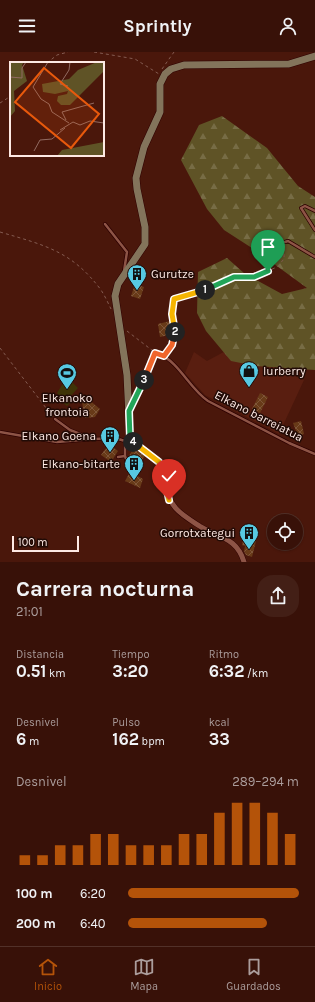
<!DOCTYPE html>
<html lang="es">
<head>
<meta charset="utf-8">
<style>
  body { margin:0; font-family:Karla,sans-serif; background:#431f16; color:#f1f3f6; height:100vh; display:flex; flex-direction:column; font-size:15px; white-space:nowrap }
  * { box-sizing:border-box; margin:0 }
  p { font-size:13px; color:#ab9d9c }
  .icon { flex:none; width:22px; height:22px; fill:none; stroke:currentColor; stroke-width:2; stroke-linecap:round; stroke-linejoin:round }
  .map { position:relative; height:510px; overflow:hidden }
  .side { display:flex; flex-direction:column; background:#381108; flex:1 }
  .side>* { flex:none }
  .controls { position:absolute; left:267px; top:462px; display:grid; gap:8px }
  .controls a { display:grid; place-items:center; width:36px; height:36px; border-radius:50%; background:#381108; box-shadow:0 1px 3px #0004,0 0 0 1px #523129; font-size:20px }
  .scale { position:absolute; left:12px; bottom:10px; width:67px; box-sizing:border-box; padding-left:4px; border:2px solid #fee9e4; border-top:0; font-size:11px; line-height:14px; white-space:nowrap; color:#fee9e4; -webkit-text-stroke:3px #210b06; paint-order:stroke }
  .pin { position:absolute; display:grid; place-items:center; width:34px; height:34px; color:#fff; margin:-41px -17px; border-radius:50% 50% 50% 0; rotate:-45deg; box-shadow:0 0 4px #0007 }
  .pin .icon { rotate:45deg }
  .km { position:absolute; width:20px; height:20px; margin:-10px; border-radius:50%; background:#222; color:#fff; font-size:11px; line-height:20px; text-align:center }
  .round { display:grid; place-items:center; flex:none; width:42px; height:42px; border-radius:16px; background:#431f16 }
  .overview { display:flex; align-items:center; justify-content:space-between; height:68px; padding:0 16px }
  h1 { font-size:22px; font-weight:700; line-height:30px }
  .metrics { display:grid; grid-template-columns:repeat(3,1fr); gap:6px; height:68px; padding:4px 16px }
  .metrics div { display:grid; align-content:center }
  .metrics b { font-size:17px; font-weight:700 }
  .metrics small { font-size:11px; font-weight:400 }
  .metrics p { font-size:11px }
  .chart { height:112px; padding:8px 16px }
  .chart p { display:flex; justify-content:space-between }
  .chart svg { width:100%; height:72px; margin-top:4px; stroke:#b45309; stroke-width:6 }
  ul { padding:0 16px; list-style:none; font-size:13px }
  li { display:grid; grid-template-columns:64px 48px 1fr; align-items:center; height:30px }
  li i { height:10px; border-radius:5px; background:#b45309 }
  header { display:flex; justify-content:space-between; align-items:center; height:52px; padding:0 16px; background:#381108; font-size:18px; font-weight:700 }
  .tab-bar { display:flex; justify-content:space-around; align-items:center; height:56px; border-top:1px solid #523129; background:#381108; font-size:11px; color:#ab9d9c }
  .tab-bar a { display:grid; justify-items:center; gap:2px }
  .tab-bar .selected { color:#b45309 }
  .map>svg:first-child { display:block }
  .built { fill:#591e10 }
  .forest { fill:url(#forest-firs) }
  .pitch { fill:#3f3407 }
  .building { fill:url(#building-cross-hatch) }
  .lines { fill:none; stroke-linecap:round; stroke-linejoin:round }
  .lane-casing { stroke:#2d0000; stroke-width:4 }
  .street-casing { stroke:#2d0000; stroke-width:6 }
  .secondary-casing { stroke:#2d0000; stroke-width:8 }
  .path { stroke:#845b51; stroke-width:1; stroke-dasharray:3 3; stroke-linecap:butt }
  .lane { stroke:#8d5446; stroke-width:2.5 }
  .street { stroke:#8d5446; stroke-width:5 }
  .secondary { stroke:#83745b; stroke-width:7 }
  .split-1-casing { stroke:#fff; stroke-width:8 }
  .split-2-casing { stroke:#fff; stroke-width:8 }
  .split-3-casing { stroke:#fff; stroke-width:8 }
  .split-4-casing { stroke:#fff; stroke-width:8 }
  .split-5-casing { stroke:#fff; stroke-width:8 }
  .split-1 { stroke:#22a559; stroke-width:5 }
  .split-2 { stroke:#f5b400; stroke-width:5 }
  .split-3 { stroke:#f0652b; stroke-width:5 }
  .split-4 { stroke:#22a559; stroke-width:5 }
  .split-5 { stroke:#f5b400; stroke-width:5 }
  .labels { text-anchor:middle; stroke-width:3; stroke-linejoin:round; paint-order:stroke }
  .poi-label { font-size:12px; fill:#fee9e4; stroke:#210b06; text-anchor:end }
  .street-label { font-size:12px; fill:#fee9e4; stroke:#210b06 }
  .inset-road { fill:none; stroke:#926b62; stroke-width:1 }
  .view { fill:#e8590c; fill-opacity:0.15; stroke:#e8590c; stroke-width:2 }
  .inset-edge { fill:none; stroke:#fee9e4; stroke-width:2 }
</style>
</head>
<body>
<header><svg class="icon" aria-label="menu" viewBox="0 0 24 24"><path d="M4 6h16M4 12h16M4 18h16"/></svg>Sprintly<svg class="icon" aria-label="person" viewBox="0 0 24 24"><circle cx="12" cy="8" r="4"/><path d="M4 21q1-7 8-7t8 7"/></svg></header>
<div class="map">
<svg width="315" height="510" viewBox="0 0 315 510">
  <defs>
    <pattern id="forest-firs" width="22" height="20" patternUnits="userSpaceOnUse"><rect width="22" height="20" fill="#5f5326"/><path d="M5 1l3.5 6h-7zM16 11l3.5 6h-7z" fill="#776c45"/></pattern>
    <pattern id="building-cross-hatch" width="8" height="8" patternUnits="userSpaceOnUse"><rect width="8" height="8" fill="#683a18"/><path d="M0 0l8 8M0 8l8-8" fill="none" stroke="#7f5639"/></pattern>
  </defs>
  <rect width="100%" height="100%" fill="#4a170b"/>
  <path class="built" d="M233,295L304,328L279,382L205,343L185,321L194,300L207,309Z"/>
  <path class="forest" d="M222,64L267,96L298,134L315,145V318L256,314L231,309L206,279L197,261L198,220L227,206L245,222L282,242L307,236L255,198L224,178L207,157L181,108L199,73Z"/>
  <path class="pitch" d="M67,325L78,336L68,347L71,350L67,354L58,347L60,345L57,341Z"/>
  <path class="building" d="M135,232L144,235L140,247L131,244Z
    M170,269L173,282L160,285L158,272Z
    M260,341L268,345L260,361L252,357Z
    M88,347L100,357L95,365L85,366L82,350Z
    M301,369L304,382L298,384L293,371Z
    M109,392L118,399L111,410L101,403Z
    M136,398L145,404L142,408L140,406L137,411L128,405L132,399Z
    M129,422L131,424L134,422L143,427L140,436L125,429Z
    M244,484L256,489L252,505L246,503L244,499L245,494L242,493Z"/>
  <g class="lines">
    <defs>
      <path id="lane" d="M315,159L305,154L301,156L315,178
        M105,172L127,200L124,219
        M285,190L288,189L315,205
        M131,353L148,321L155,301H158C180,311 189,336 208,349L289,391L315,402
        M55,367L70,378L93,387L115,386L125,389L129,386
        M0,380L57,390L93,387
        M125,389V404L131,421
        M118,405L125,404"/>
      <path id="street" d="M130,385C135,397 150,400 158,409C163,416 163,424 165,432C170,457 181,462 201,475C220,486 237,486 244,510"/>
      <path id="secondary" d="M130,385L127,323L115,244L118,232L145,192V175L137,137L136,126L144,95L160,60V32L165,22L171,17L184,13L289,12L315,4"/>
    </defs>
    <use href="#lane" class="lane-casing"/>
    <use href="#street" class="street-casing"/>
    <use href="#secondary" class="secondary-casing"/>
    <path class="path" d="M94,0L135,7L159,22
      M47,11L57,3L68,0
      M162,17L174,0
      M0,51L11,44
      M0,180C44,193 72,199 101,238C105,244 108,251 111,257
      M127,279L153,299
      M0,296L53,365
      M165,302C186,282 165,264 174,247L205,238L234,225H254L277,215L284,207V194"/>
    <use href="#lane" class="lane"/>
    <use href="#street" class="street"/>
    <use href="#secondary" class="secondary"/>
  </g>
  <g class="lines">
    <defs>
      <path id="split-1" d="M205,238L234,225H254L268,219"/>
      <path id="split-2" d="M175,280L172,262L174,247L205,238"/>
      <path id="split-3" d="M144,328L155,301L164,304L172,293L175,280"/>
      <path id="split-4" d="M133,390L130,386L129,359L144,328"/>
      <path id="split-5" d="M133,390L159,410L163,421L169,448"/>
    </defs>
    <use href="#split-1" class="split-1-casing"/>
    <use href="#split-2" class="split-2-casing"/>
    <use href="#split-3" class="split-3-casing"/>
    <use href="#split-4" class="split-4-casing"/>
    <use href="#split-5" class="split-5-casing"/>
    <use href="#split-1" class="split-1"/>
    <use href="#split-2" class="split-2"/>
    <use href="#split-3" class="split-3"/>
    <use href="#split-4" class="split-4"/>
    <use href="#split-5" class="split-5"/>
  </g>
  <defs>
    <symbol id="building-pin" viewBox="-11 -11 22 30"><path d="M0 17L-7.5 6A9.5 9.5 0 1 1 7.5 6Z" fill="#57c9e2" stroke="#210b06"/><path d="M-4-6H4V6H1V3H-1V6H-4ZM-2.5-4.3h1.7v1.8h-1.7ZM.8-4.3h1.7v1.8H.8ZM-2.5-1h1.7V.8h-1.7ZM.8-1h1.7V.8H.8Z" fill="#111"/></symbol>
    <symbol id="shop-pin" viewBox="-11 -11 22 30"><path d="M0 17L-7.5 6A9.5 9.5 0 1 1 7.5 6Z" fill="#57c9e2" stroke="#210b06"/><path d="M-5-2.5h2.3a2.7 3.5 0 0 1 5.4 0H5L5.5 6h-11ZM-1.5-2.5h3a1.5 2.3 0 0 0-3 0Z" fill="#111"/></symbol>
    <symbol id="stadium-pin" viewBox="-11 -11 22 30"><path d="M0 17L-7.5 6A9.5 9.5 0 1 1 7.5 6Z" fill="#57c9e2" stroke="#210b06"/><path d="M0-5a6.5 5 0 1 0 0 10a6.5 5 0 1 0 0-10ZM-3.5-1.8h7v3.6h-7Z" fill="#111"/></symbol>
  </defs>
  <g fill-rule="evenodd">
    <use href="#building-pin" x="126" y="211" width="22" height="30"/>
    <use href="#shop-pin" x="238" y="308" width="22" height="30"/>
    <use href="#stadium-pin" x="56" y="310" width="22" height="30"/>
    <use href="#building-pin" x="99" y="373" width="22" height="30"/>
    <use href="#building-pin" x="123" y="401" width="22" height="30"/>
    <use href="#building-pin" x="238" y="470" width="22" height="30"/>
  </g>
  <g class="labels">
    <g class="poi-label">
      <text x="151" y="226" text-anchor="start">Gurutze</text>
      <text x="263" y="323" text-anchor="start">lurberry</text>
      <text x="67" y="350" text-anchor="middle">Elkanoko<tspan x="67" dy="14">frontoia</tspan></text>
      <text x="96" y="388">Elkano Goena</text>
      <text x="120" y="416">Elkano-bitarte</text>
      <text x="235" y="485">Gorrotxategui</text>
    </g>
    <g class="street-label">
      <text transform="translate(259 364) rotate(27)" y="4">Elkano barreiatua</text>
    </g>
  </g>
  <g transform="translate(10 10)">
    <rect width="94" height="94" fill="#4a170b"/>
    <path d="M0,0H14L12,3L17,19L4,29L5,49L0,55ZM87,0H94V9L60,43H51L47,39L48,34L57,32L58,29L45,32L33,30L32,22L59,17L68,8ZM94,80V94H47L52,88Z" fill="#5f5326"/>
    <path class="inset-road" d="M38,0L23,25L31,37L39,42L42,50L59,61M0,15L12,16V6L16,0M58,24L50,22L59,8L60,0M56,58L52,50L84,41M50,68L63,60L70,63L80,59L94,61M24,89L30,78L42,77L55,66"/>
    <path class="view" d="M34,6L89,52L61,86L5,40Z"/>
    <rect width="94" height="94" class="inset-edge"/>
  </g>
</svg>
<div class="controls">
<a><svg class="icon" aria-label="locate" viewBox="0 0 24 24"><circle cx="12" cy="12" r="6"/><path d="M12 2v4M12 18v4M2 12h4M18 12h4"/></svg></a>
</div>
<div class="scale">100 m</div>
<div class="pin" style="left:268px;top:219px;background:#1e9e55"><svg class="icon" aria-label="arrive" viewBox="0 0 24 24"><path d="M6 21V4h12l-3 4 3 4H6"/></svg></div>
<div class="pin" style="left:169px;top:448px;background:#d93025"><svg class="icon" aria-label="check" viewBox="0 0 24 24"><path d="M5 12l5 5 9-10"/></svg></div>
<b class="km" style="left:205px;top:238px">1</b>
<b class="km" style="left:175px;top:280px">2</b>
<b class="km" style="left:144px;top:328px">3</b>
<b class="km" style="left:133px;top:390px">4</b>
</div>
<section class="side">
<div class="overview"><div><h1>Carrera nocturna</h1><p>21:01</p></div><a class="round"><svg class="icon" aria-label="share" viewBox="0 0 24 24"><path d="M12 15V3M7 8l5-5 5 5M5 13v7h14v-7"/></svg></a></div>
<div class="metrics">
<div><p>Distancia</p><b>0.51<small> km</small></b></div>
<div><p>Tiempo</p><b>3:20</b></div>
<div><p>Ritmo</p><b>6:32<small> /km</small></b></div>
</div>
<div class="metrics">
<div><p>Desnivel</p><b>6<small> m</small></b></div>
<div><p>Pulso</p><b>162<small> bpm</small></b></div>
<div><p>kcal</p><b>33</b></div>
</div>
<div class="chart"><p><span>Desnivel</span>289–294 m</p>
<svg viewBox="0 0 160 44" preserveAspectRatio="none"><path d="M5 44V38M15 44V38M25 44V32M35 44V32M45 44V25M55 44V25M65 44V32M75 44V32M85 44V32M95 44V25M105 44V25M115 44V12M125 44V6M135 44V6M145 44V12M155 44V25"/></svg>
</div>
<ul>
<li><b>100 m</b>6:20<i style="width:100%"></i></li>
<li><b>200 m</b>6:40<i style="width:81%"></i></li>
</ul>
</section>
<nav class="tab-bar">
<a class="selected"><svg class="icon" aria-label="home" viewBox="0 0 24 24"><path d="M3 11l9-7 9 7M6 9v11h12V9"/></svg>Inicio</a>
<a><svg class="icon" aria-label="map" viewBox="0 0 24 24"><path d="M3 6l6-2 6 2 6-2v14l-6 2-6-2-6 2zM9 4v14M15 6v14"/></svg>Mapa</a>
<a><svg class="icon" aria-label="saved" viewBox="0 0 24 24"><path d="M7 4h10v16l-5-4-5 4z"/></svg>Guardados</a>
</nav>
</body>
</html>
